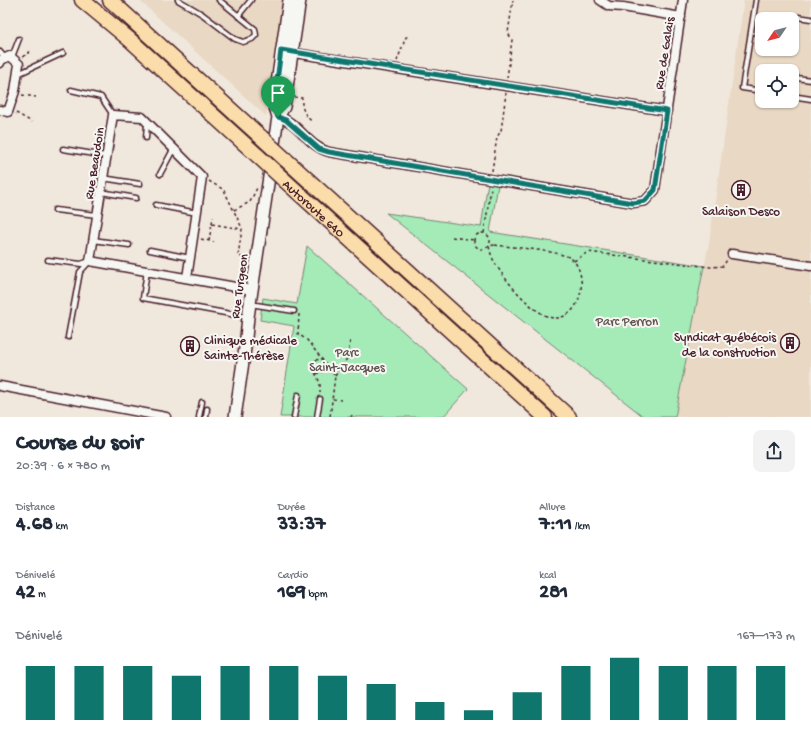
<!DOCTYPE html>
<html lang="fr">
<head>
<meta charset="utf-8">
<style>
  body { margin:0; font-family:"Gochi Hand",sans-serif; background:#f2f2f3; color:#1f2937; height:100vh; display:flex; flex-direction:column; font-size:15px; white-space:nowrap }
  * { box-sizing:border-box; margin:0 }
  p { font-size:13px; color:#747a83 }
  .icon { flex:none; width:22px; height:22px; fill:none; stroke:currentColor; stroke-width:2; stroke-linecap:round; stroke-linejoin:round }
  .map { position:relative; height:417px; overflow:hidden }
  .side { display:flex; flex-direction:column; background:#fff; flex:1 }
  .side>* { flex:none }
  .needle { width:26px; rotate:235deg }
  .controls { position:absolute; left:755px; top:12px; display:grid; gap:8px }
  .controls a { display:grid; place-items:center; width:44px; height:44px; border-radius:8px; background:#fff; box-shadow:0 1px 3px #0004; font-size:20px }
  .pin { position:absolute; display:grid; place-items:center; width:34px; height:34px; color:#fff; margin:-41px -17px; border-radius:50% 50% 50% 0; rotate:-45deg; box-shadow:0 0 4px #0007 }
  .pin .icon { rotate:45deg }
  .round { display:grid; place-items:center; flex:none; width:42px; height:42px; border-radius:8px; background:#f2f2f3 }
  .overview { display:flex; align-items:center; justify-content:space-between; height:68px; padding:0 16px }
  h1 { font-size:22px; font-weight:800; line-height:30px }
  .stats { display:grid; grid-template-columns:repeat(3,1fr); gap:6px; height:68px; padding:4px 16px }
  .stats div { display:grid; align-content:center }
  .stats b { font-size:20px; font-weight:800 }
  .stats small { font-size:11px; font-weight:400 }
  .stats p { font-size:11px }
  .chart { height:112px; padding:8px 16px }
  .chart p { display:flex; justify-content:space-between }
  .chart svg { width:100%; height:72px; margin-top:4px; stroke:#0f766e; stroke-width:6 }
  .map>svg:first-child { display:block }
  .built { fill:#e8d8c4; fill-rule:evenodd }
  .park { fill:#a4ebb8; stroke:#778572 }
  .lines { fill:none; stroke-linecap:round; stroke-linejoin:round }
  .lane-casing { stroke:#4a1f2b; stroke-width:7 }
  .street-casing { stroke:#4a1f2b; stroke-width:11 }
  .secondary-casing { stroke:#4a1f2b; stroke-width:14 }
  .highway-casing { stroke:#4a1f2b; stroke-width:17 }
  .path { stroke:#4a1f2b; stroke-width:1.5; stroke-dasharray:3 3; stroke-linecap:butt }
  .lane { stroke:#f6f6f2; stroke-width:4 }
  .street { stroke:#f6f6f2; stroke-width:8 }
  .secondary { stroke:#f6f6f2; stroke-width:11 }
  .highway { stroke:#fbddab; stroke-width:14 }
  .highway-bridge-casing { stroke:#4a1f2b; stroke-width:17; stroke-linecap:butt }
  .highway-bridge { stroke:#fbddab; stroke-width:14 }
  .route-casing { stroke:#fff; stroke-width:8 }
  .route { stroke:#0f766e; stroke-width:5 }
  .labels { text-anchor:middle; stroke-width:4; stroke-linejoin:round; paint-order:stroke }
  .street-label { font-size:13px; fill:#4a1f2b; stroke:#f6f6f2 }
  .poi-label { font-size:13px; fill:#4a1f2b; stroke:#f6f6f2 }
  .park-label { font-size:13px; fill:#60524e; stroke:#f6f6f2 }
</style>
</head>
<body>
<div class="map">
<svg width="811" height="417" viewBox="0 0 811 417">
  <rect width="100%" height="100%" fill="#f0e8dd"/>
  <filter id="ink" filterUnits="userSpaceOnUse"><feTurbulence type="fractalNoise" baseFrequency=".025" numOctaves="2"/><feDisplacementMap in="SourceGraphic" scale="8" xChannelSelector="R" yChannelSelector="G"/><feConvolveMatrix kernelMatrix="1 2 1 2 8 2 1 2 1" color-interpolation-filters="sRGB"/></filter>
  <g filter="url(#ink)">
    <path class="built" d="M139,0H284L266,116Z
      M744,0H811V417H675L709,243ZM762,19H792V49H762ZM762,71H792V101H762Z"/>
    <path class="park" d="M488,182L498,185L490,232L704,266L675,417H644L386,213L481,227Z
      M307,246L468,389L443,417H280L294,326L260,320L263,298L297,304Z"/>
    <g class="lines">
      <defs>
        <path id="lane" d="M178,0L202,14L235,39L243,42L252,39L256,35L255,29L219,0
          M756,0L742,88L762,91
          M238,16L251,0
          M798,17L811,19
          M0,52L5,58
          M12,57L19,39
          M18,74L63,53
          M797,78L811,80
          M71,90L101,97L113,115
          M792,96L811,99
          M146,138L147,124
          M63,149L106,156
          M160,174L174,148
          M103,178L140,184
          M101,192L136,198
          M156,205L197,213
          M55,210L97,215
          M93,240L129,245
          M150,250L190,258
          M48,260L81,264L90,261
          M147,271L143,298L247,317
          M250,304L294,311
          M68,337L80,272L90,261
          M199,417L202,402
          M206,417L207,409
          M294,417L298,395
          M317,417L320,399"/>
        <path id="street" d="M600,0L609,6L623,7L681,17
          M288,52L667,111
          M0,63L1,60L10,56L19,64L15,91L8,112L0,110
          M278,117C298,121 308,147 329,152L633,203L645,201L655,190L683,0
          M732,254L811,266
          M187,278L202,177L142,117L113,115L90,261L252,290
          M0,386L166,417"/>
        <path id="secondary" d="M278,117L274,104L289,0
          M235,417L245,348L248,317L278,117L284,107L300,0"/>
        <g id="highway">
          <path d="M82,0L129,39L258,156"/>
          <path d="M110,0L261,137"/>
          <path d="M285,159L569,417"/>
          <path id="s1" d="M282,178L545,417"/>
        </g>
      </defs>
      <use href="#lane" class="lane-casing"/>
      <use href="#street" class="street-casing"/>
      <use href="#secondary" class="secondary-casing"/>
      <use href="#highway" class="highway-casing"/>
      <path class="path" d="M23,57L32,50
        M397,61L406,37H409
        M507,78L512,40L508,33L513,0
        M22,95L36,97
        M294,97L302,98C301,108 305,117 313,122
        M16,113L32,122
        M492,171L497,137L501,131L506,93
        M209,181L224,190L242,228
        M234,210L250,202L258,186
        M212,224L242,229L238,256L247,258
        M474 241a8 8 0 1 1 16 0a8 8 0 1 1-16 0Z
        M484,233L491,188
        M452,237L474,240
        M201,239L214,242
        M209,241L213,217
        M495,245C509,247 564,251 572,259C589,275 582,316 557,318C537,320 504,279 495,263C492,258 490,252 489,246Z
        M574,261L588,252L710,267L723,266L727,260
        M299,314L298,334L307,340L335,376L330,417
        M316,374L322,372L326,364
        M335,376L348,357L350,340
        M320,393V383L312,366L315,360L321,359
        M333,399L341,400
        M351,417L352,415"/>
      <use href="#lane" class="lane"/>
      <use href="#street" class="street"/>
      <use href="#secondary" class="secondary"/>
      <use href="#highway" class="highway"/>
      <defs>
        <path id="highway-bridge" d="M261,137L285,159
          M258,156L282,178"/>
      </defs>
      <use href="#highway-bridge" class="highway-bridge-casing"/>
      <use href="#highway-bridge" class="highway-bridge"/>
    </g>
  </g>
  <g class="lines" filter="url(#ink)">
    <defs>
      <path id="route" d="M281,50L667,111L655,190L645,201L633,203L329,152L319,149L286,120L278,117L274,104Z"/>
    </defs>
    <use href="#route" class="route-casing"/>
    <use href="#route" class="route"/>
  </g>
  <defs>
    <symbol id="building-ring" viewBox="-11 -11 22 22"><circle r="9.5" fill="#f6f6f2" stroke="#4a1f2b" stroke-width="1.5"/><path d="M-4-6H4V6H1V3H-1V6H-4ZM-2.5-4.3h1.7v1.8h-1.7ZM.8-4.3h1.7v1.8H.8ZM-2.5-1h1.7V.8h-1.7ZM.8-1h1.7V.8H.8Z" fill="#4a1f2b"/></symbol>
  </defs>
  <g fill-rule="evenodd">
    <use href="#building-ring" x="730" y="179" width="22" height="22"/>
    <use href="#building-ring" x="779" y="332" width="22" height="22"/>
    <use href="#building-ring" x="179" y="335" width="22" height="22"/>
  </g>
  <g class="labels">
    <g class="street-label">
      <text transform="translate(663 53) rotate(-81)" y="5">Rue de Galais</text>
      <text transform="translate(93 163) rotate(-81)" y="5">Rue Beaudoin</text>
      <text dy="5" stroke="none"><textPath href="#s1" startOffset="44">Autoroute 640</textPath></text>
      <text transform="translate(238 286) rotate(-82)" y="5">Rue Turgeon</text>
    </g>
    <g class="poi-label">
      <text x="741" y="215">Salaison Desco</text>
      <text x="776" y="341" text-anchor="end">Syndicat québécois<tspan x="776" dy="15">de la construction</tspan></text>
      <text x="204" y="344" text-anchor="start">Clinique médicale<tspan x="204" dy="15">Sainte-Thérèse</tspan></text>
    </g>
    <g class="park-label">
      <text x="627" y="325">Parc Perron</text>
      <text x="347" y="356">Parc<tspan x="347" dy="15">Saint-Jacques</tspan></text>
    </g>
  </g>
</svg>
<div class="controls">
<a><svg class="needle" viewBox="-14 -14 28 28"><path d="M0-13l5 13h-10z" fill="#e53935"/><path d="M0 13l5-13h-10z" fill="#747a83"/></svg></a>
<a><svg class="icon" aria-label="locate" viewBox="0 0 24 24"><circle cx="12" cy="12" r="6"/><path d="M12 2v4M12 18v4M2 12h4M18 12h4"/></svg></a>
</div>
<div class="pin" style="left:278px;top:117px;background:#1e9e55"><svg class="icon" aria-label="arrive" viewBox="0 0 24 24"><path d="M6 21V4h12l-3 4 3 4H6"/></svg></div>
</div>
<section class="side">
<div class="overview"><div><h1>Course du soir</h1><p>20:39 · 6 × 780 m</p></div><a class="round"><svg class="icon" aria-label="share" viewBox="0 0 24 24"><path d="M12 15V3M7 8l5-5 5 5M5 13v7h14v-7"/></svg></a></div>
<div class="stats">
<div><p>Distance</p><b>4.68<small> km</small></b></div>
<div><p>Durée</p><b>33:37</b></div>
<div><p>Allure</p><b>7:11<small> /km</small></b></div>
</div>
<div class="stats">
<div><p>Dénivelé</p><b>42<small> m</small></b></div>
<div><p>Cardio</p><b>169<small> bpm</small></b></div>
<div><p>kcal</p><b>281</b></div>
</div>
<div class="chart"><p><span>Dénivelé</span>167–173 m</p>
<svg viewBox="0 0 160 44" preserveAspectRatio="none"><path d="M5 44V11M15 44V11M25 44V11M35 44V17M45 44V11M55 44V11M65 44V17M75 44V22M85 44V33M95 44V38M105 44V27M115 44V11M125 44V6M135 44V11M145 44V11M155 44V11"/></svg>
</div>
</section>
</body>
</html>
